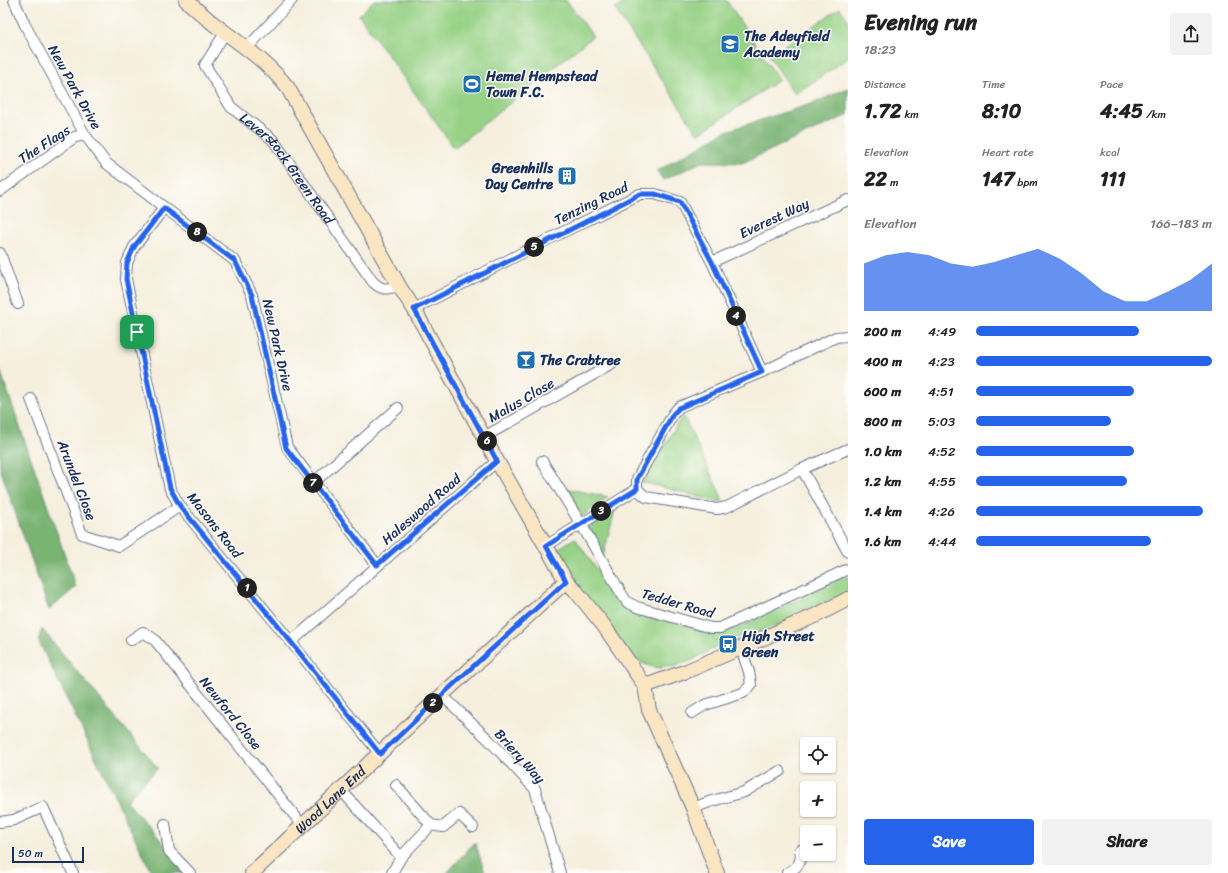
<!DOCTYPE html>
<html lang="en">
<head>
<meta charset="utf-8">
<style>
  body { margin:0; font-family:Sriracha,sans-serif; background:#f2f2f2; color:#222; height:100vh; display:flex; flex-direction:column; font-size:15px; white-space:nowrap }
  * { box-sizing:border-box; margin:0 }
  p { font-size:13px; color:#767676 }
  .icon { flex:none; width:22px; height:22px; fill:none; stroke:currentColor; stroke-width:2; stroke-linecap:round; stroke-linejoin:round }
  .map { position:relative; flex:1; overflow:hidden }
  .sheet { display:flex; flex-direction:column; background:#fff; width:380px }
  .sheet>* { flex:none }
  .buttons { position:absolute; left:800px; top:737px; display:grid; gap:8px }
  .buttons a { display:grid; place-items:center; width:36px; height:36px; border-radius:4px; background:#fff; box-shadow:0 1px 3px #0004; font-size:20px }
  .scale { position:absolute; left:12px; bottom:10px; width:72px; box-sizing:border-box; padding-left:4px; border:2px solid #1b2f5e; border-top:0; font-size:11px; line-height:14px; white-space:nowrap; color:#1b2f5e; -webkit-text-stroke:3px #fdfcf7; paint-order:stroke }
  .pin { position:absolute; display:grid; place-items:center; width:34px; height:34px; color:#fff; margin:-17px; border-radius:8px; box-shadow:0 2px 6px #0006 }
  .km { position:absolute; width:20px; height:20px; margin:-10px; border-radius:50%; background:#222; color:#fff; font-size:11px; line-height:20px; text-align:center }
  .round { display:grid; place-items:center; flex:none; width:42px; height:42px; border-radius:4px; background:#f2f2f2 }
  .overview { display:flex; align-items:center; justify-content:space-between; height:68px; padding:0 16px }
  h1 { font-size:22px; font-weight:700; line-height:30px }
  .metrics { display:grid; grid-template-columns:repeat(3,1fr); gap:6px; height:68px; padding:4px 16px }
  .metrics div { display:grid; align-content:center }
  .metrics b { font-size:20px; font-weight:700 }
  .metrics small { font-size:11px; font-weight:400 }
  .metrics p { font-size:11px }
  .chart { height:112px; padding:8px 16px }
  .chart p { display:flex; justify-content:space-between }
  .chart svg { width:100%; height:72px; margin-top:4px; fill:#2563eb; opacity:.7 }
  .action { display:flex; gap:8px; margin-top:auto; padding:8px 16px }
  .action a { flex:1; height:46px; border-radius:4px; background:#2563eb; color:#fff; font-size:16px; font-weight:700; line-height:46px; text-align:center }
  .action a+a { background:#f2f2f2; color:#222 }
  ul { padding:0 16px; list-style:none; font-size:13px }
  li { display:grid; grid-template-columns:64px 48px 1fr; align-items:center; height:30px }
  li i { height:10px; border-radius:5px; background:#2563eb }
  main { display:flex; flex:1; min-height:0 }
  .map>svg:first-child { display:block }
  .green { fill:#97d286; stroke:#598072 }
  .forest { fill:#79b473; stroke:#4a7268 }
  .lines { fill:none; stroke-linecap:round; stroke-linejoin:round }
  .street-casing { stroke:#68728b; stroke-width:12 }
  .secondary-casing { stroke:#68728b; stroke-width:16 }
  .street { stroke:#fff; stroke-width:10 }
  .secondary { stroke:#fbe6c4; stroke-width:14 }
  .route-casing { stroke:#fff; stroke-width:8 }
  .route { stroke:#2563eb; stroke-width:5 }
  .labels { text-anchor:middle; stroke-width:3; stroke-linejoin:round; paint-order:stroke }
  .poi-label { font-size:14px; font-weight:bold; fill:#1b2f5e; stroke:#fdfcf7; text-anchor:start }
  .street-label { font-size:14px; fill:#1b2f5e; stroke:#fdfcf7 }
</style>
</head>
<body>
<main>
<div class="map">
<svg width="848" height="873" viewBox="0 0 848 873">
  <rect width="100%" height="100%" fill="#fdfcf7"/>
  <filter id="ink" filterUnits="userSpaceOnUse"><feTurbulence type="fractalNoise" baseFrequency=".025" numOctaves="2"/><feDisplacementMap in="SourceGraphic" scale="8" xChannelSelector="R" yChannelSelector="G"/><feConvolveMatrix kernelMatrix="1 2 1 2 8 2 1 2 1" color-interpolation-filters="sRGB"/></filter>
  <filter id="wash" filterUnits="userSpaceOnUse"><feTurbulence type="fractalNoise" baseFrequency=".012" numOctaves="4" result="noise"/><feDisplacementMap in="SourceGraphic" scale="16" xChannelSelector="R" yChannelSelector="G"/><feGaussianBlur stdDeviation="0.9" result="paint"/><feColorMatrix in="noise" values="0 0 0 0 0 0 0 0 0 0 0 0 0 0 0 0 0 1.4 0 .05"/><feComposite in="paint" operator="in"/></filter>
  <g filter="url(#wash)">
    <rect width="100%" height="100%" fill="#f6efde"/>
    <path class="green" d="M374,0H566L593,36L454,148L359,15Z
      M629,0H726L779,80L698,134L615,9Z
      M840,8L848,20V58L795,94L769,56Z
      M683,415L723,500L718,502L642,482Z
      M564,488L608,497L581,517Z
      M616,506L603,556L587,528Z
      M575,538L622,606L708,632H722L732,628L734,630L761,617V614H763L764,615L787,606L786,603L790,601L791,603L803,598L802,596L841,577H848V590L835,599L773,627L726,641L691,661L670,668L669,666H662V668C649,667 642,664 632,657L568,577L554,551Z"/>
    <path class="forest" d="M848,88V115L742,163L702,162L663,180L657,171L726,131L814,103Z
      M0,370L76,587L49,610L0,468Z
      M42,629L158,768L126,801L190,873H152L38,640Z
      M475,842L485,873H447Z"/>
  </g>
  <g filter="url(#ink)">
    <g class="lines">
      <defs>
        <g id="street">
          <path d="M14,0L25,25L85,135L106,163L235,261L252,295L287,447L377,565"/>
          <path id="s1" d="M225,33L205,65L231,107L273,140L373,282C383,291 386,289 399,286"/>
          <path d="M247,48L292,0"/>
          <path d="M0,191L75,137L85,135"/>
          <path d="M164,208L134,247L127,263L126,279L170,489L180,506L291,642L380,754"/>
          <path d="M0,253L18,304"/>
          <path d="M712,262L848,200"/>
          <path d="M414,309L539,244L640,194H655L680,202L712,262L762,372"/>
          <path d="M848,336L836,337L762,372L679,407L673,414L637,479V489L646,497L717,509L727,507L802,469L848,449"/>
          <path d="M31,399L82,534L119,546L180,506"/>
          <path d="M484,437L612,364"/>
          <path d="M542,461L581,524L621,593L627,602L637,607L711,628H720L848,569"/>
          <path d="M802,469L848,552"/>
          <path d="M313,483L398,408"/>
          <path d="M546,546L637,489"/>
          <path d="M131,640L143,632L154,639L303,826"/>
          <path d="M291,642L497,461"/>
          <path d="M442,695L490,741L535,789L560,873"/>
          <path d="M692,713L705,705L743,693L751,685L749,672L741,648"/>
          <path d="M341,790L401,857L431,825L396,785"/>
          <path d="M693,808L712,801L744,792L780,771"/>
          <path d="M0,822L14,820L43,807L73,873"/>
          <path d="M165,824L169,851L190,873"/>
          <path d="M431,825L443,827L459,814L473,827"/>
          <path d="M392,873L401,857"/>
          <path d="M787,873C797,868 803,862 800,850"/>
        </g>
        <g id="secondary">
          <path d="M186,0C199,12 212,23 226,33C249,50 271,66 288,88L399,286L414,309L497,461L566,581L575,590L604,626L645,686L649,710L693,808L717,873"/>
          <path d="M645,686L687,671L819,614L848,599"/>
          <path id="s2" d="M252,873L442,695L566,581"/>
        </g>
      </defs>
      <use href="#street" class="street-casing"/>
      <use href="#secondary" class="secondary-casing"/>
      <use href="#street" class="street"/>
      <use href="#secondary" class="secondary"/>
    </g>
  </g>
  <g class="lines" filter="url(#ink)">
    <defs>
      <path id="route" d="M640,194H655L680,202L712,262L762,372L679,408L673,414L637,479V489L546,546L566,581L442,695L380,754L291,642L180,506L170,488L126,279L127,263L134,247L164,208L235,261L252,295L286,448L377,565L497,461L414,309Z"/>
    </defs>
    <use href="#route" class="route-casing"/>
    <use href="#route" class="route"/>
  </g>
  <defs>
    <symbol id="school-square" viewBox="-11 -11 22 22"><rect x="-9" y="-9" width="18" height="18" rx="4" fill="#1f6fb2" stroke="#fdfcf7"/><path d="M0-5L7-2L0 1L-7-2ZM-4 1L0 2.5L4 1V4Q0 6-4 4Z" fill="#fff"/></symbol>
    <symbol id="stadium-square" viewBox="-11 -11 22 22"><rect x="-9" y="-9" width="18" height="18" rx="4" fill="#1f6fb2" stroke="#fdfcf7"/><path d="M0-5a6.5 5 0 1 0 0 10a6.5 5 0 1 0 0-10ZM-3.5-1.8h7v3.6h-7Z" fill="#fff"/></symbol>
    <symbol id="building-square" viewBox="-11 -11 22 22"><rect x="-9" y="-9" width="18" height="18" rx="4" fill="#1f6fb2" stroke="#fdfcf7"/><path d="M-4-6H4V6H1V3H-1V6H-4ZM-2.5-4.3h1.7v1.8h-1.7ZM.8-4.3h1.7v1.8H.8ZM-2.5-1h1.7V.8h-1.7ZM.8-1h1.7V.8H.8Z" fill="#fff"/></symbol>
    <symbol id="bar-square" viewBox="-11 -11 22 22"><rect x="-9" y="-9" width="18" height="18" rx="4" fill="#1f6fb2" stroke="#fdfcf7"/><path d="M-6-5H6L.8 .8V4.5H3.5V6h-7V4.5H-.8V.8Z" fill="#fff"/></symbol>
    <symbol id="bus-square" viewBox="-11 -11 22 22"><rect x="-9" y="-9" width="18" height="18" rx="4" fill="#1f6fb2" stroke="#fdfcf7"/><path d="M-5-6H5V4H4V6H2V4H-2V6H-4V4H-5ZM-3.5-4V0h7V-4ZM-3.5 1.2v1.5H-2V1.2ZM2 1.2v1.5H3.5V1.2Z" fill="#fff"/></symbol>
  </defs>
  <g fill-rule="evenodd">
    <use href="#school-square" x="719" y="33" width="22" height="22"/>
    <use href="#stadium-square" x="461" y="73" width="22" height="22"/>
    <use href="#building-square" x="556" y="165" width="22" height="22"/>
    <use href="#bar-square" x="515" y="349" width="22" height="22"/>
    <use href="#bus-square" x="717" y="633" width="22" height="22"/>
  </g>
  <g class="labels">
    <g class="poi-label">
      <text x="744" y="41">The Adeyfield<tspan x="744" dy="16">Academy</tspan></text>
      <text x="486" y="81">Hemel Hempstead<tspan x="486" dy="16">Town F.C.</tspan></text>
      <text x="553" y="173" text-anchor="end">Greenhills<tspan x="553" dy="16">Day Centre</tspan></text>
      <text x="540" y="365">The Crabtree</text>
      <text x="742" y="641">High Street<tspan x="742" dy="16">Green</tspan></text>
    </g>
    <g class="street-label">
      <text transform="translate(75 87) rotate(61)" y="5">New Park Drive</text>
      <text transform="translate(44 144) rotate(-33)" y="5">The Flags</text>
      <text dy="5" stroke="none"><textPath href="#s1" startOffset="171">Leverstock Green Road</textPath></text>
      <text transform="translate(591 203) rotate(-26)" y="5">Tenzing Road</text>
      <text transform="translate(774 218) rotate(-25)" y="5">Everest Way</text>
      <text transform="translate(278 345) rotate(77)" y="5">New Park Drive</text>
      <text transform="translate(521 400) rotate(-30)" y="5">Malus Close</text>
      <text transform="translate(77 480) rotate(69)" y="5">Arundel Close</text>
      <text transform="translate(421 509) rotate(-41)" y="5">Haleswood Road</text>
      <text transform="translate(215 525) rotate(52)" y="5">Masons Road</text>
      <text transform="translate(678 603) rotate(16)" y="5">Tedder Road</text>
      <text transform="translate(231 713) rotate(51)" y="5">Newford Close</text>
      <text transform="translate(520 756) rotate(48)" y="5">Briery Way</text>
      <text dy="5" stroke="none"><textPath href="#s2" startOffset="107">Wood Lane End</textPath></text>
    </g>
  </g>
</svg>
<div class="buttons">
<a><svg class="icon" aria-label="locate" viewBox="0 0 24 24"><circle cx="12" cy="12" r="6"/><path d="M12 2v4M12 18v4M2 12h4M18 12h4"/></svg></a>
<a>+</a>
<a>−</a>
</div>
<div class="scale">50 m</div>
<div class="pin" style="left:137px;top:332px;background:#1e9e55"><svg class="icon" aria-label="arrive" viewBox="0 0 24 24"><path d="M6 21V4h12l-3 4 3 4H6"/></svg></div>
<b class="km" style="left:247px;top:588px">1</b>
<b class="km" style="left:433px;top:703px">2</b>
<b class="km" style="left:601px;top:511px">3</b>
<b class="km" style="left:736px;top:316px">4</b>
<b class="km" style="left:534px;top:247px">5</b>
<b class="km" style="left:487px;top:441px">6</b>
<b class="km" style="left:313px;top:483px">7</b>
<b class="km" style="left:197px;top:232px">8</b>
</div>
<section class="sheet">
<div class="overview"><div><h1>Evening run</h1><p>18:23</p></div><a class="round"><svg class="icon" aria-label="share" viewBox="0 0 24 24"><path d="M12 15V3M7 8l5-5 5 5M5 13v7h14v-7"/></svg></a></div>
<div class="metrics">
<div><p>Distance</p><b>1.72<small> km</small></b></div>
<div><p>Time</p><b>8:10</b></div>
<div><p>Pace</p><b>4:45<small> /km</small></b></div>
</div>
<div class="metrics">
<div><p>Elevation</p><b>22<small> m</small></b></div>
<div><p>Heart rate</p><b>147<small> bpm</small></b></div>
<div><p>kcal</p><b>111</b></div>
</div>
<div class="chart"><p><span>Elevation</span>166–183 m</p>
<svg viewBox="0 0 160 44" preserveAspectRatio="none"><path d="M0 44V15L10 10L20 8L30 10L40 15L50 17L60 14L70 10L80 6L90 12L100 21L110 32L120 38L130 38L140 32L150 25L160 15V44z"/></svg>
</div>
<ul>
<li><b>200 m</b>4:49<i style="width:69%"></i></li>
<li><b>400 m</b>4:23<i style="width:100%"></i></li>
<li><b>600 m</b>4:51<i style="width:67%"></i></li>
<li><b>800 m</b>5:03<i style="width:57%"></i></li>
<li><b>1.0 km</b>4:52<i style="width:67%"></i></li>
<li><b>1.2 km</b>4:55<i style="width:64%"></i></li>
<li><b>1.4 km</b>4:26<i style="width:96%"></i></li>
<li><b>1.6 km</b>4:44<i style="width:74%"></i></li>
</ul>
<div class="action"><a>Save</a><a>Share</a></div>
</section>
</main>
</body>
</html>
